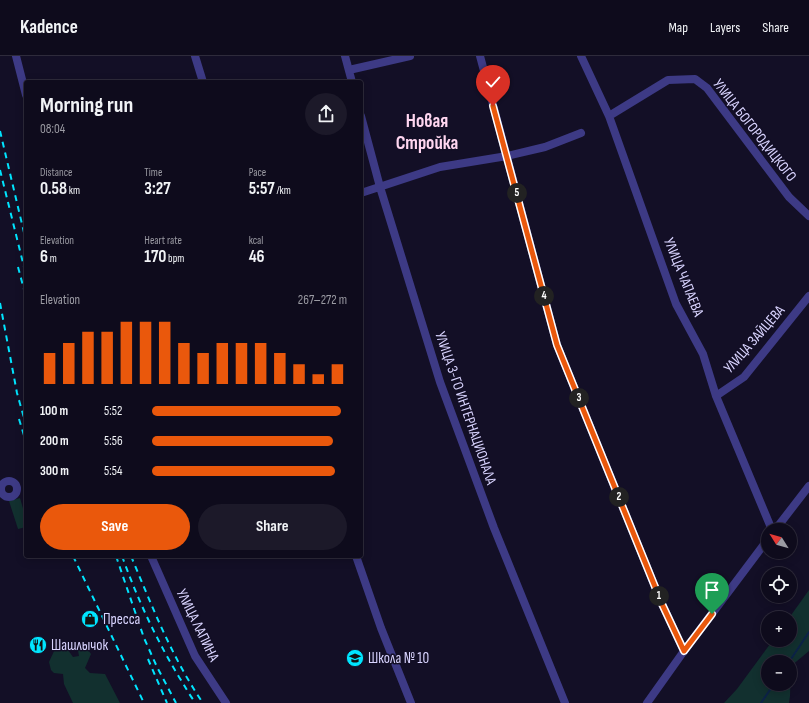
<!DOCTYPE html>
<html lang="en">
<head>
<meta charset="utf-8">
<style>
  body { margin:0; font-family:"Sofia Sans Condensed",sans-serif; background:#1c1929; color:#f1f3f6; height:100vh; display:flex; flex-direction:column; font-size:15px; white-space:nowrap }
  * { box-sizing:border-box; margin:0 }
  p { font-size:13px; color:#9b9ba3 }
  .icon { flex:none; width:22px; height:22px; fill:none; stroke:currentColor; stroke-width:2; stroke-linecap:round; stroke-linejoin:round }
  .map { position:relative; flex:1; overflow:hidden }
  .details { position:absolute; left:24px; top:24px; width:339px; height:478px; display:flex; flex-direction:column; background:#0e0b1c; border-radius:4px; box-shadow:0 2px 10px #0003,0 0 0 1px #2e2b3b }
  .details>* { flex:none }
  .needle { width:26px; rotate:307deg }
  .tools { position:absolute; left:761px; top:467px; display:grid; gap:8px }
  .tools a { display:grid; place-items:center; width:36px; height:36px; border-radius:50%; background:#0e0b1c; box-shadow:0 2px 10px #0003,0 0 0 1px #2e2b3b; font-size:20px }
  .pin { position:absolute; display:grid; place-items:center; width:34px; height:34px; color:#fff; margin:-41px -17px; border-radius:50% 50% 50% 0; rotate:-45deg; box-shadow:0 0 4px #0007 }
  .pin .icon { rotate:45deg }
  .km { position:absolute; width:20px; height:20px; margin:-10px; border-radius:50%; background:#222; color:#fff; font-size:11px; line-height:20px; text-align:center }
  .round { display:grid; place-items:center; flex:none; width:42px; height:42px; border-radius:21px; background:#1c1929 }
  .head { display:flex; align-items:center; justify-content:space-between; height:68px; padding:0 16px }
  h1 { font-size:22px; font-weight:700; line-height:30px }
  .metrics { display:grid; grid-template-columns:repeat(3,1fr); gap:6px; height:68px; padding:4px 16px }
  .metrics div { display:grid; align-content:center }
  .metrics b { font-size:17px; font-weight:700 }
  .metrics small { font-size:11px; font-weight:400 }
  .metrics p { font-size:11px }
  .chart { height:112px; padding:8px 16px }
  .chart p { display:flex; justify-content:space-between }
  .chart svg { width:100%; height:72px; margin-top:4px; stroke:#ea580c; stroke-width:6 }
  .cta { display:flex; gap:8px; margin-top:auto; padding:8px 16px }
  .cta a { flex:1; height:46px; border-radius:24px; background:#ea580c; color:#fff; font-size:16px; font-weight:700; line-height:46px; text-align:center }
  .cta a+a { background:#1c1929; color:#f1f3f6 }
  ul { padding:0 16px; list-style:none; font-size:13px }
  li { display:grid; grid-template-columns:64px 48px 1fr; align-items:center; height:30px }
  li i { height:10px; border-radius:5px; background:#ea580c }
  header { display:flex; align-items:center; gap:24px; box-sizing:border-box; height:56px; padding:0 20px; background:#0e0b1c; border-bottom:1px solid #2e2b3b }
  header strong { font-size:19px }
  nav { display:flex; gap:22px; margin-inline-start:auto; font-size:14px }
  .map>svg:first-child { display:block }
  .green { fill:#12302f; fill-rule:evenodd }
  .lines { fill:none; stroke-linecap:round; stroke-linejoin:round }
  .stream { stroke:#0c2248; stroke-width:2 }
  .minor { stroke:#3d3a85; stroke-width:8 }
  .rail { stroke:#00e5ff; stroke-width:2; stroke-dasharray:6 5; stroke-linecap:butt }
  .route-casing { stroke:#fff; stroke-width:8 }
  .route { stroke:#ea580c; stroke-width:5 }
  .labels { text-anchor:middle; stroke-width:3; stroke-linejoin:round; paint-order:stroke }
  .street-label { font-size:15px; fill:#d9d4ff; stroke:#130f26 }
  .poi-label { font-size:15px; fill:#d9d4ff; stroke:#130f26; text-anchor:start }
  .district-label { font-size:19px; font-weight:bold; fill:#ffd6f0; stroke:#130f26 }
</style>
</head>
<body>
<header>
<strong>Kadence</strong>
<nav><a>Map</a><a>Layers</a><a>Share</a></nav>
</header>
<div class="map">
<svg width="809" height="647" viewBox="0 0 809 647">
  <rect width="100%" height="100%" fill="#130f26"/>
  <path class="green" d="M20,442L26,463V471L18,473L9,445Z
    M809,534V595L791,610L790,640L789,647H724L737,633L773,584H790V562H789ZM768,606H790V628H768Z
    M62,589L68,594L73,601L79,600L77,589L86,591L91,598L85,612L90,617L105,618L120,647H73L64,628L63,618L54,617L51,614L49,606L55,593Z"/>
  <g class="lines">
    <path class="stream" d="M789,606L809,576
      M761,647L774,628"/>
    <path class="minor" d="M16,0L26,39
      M195,0L203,26
      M345,0L352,26
      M480,0L557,289L662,548L684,595
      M581,0L609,60L676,248L703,298L716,340L772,474
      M349,14L410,0
      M361,60L380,131L440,326L494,472L565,647
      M609,60L668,24L695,23L707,32L789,141L809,160
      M361,137L440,111L507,100L545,91L581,77
      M716,340L744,321L809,240
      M1 433a8 8 0 1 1 16 0a8 8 0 1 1-16 0Z
      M775,474L809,430
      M151,500L195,600L226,647
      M356,500L381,572L411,647
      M647,647L684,595L768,483"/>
    <path class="rail" d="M0,75L26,185
      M0,114L26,219
      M18,211L26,241
      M0,247L17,337L26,369
      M19,363L26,386
      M73,500L144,647
      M116,500L144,582L157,611L176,647
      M122,500C137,542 156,583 179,621C185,630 189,639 196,647
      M131,500C152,550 172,602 203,647
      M148,603L167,647"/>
  </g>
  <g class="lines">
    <defs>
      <path id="route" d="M493,50L557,289L662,548L684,595L712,558"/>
    </defs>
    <use href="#route" class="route-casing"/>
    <use href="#route" class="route"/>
  </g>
  <defs>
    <symbol id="shop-disc" viewBox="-11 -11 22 22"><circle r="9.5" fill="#00e5ff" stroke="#130f26"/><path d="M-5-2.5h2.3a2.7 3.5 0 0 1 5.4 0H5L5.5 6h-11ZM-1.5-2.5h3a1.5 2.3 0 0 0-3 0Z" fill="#111"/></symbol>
    <symbol id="restaurant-disc" viewBox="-11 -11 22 22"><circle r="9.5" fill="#00e5ff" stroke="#130f26"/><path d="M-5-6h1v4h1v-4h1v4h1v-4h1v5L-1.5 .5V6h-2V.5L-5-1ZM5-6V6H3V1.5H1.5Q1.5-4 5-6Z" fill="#111"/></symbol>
    <symbol id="school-disc" viewBox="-11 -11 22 22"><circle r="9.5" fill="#00e5ff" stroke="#130f26"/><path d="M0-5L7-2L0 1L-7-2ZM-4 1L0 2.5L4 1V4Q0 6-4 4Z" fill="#111"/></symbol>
  </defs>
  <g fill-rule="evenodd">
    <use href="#shop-disc" x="80" y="553" width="20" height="20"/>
    <use href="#restaurant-disc" x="28" y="579" width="20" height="20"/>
    <use href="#school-disc" x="345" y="592" width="20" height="20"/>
  </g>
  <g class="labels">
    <g class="street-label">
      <text transform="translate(755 74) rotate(52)" y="5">УЛИЦА БОГОРОДИЦКОГО</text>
      <text transform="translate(684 221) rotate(68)" y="5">УЛИЦА ЧАПАЕВА</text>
      <text transform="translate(754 283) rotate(-49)" y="5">УЛИЦА ЗАЙЦЕВА</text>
      <text transform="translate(466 352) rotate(71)" y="5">УЛИЦА 3-ГО ИНТЕРНАЦИОНАЛА</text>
      <text transform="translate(198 569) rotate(64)" y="5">УЛИЦА ЛАПИНА</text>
    </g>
    <g class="poi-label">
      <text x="103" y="568">Пресса</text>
      <text x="51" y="594">Шашлычок</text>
      <text x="368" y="607">Школа № 10</text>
    </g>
    <g class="district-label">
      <text x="427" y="71">Новая<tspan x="427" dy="22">Стройка</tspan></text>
    </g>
  </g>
</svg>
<div class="tools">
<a><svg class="needle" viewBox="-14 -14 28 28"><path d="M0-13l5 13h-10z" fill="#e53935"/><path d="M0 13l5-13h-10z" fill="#9b9ba3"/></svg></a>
<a><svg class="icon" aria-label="locate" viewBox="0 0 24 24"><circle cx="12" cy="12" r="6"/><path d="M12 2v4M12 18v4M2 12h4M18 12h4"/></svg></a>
<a>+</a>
<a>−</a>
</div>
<div class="pin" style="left:712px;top:558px;background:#1e9e55"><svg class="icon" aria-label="arrive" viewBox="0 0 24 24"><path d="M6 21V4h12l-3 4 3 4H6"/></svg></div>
<div class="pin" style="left:493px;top:50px;background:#d93025"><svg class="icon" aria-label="check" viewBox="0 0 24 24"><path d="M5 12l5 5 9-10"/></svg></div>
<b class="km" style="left:659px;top:540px">1</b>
<b class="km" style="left:619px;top:441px">2</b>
<b class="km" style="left:579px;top:342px">3</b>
<b class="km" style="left:544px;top:240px">4</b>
<b class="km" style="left:517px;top:137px">5</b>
<section class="details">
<div class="head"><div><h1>Morning run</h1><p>08:04</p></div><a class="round"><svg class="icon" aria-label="share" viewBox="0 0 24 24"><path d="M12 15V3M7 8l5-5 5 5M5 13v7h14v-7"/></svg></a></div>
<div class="metrics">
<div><p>Distance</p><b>0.58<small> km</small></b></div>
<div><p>Time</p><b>3:27</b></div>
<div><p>Pace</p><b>5:57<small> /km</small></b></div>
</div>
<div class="metrics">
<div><p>Elevation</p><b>6<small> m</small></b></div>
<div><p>Heart rate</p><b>170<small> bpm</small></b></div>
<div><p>kcal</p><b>46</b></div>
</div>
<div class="chart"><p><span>Elevation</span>267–272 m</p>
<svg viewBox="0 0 160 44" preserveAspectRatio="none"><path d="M5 44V25M15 44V19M25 44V12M35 44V12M45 44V6M55 44V6M65 44V6M75 44V19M85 44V25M95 44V19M105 44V19M115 44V19M125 44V25M135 44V32M145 44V38M155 44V32"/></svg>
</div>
<ul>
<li><b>100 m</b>5:52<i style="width:97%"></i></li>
<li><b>200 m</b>5:56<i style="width:93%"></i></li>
<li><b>300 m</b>5:54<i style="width:94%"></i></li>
</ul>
<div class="cta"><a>Save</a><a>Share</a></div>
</section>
</div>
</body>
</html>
